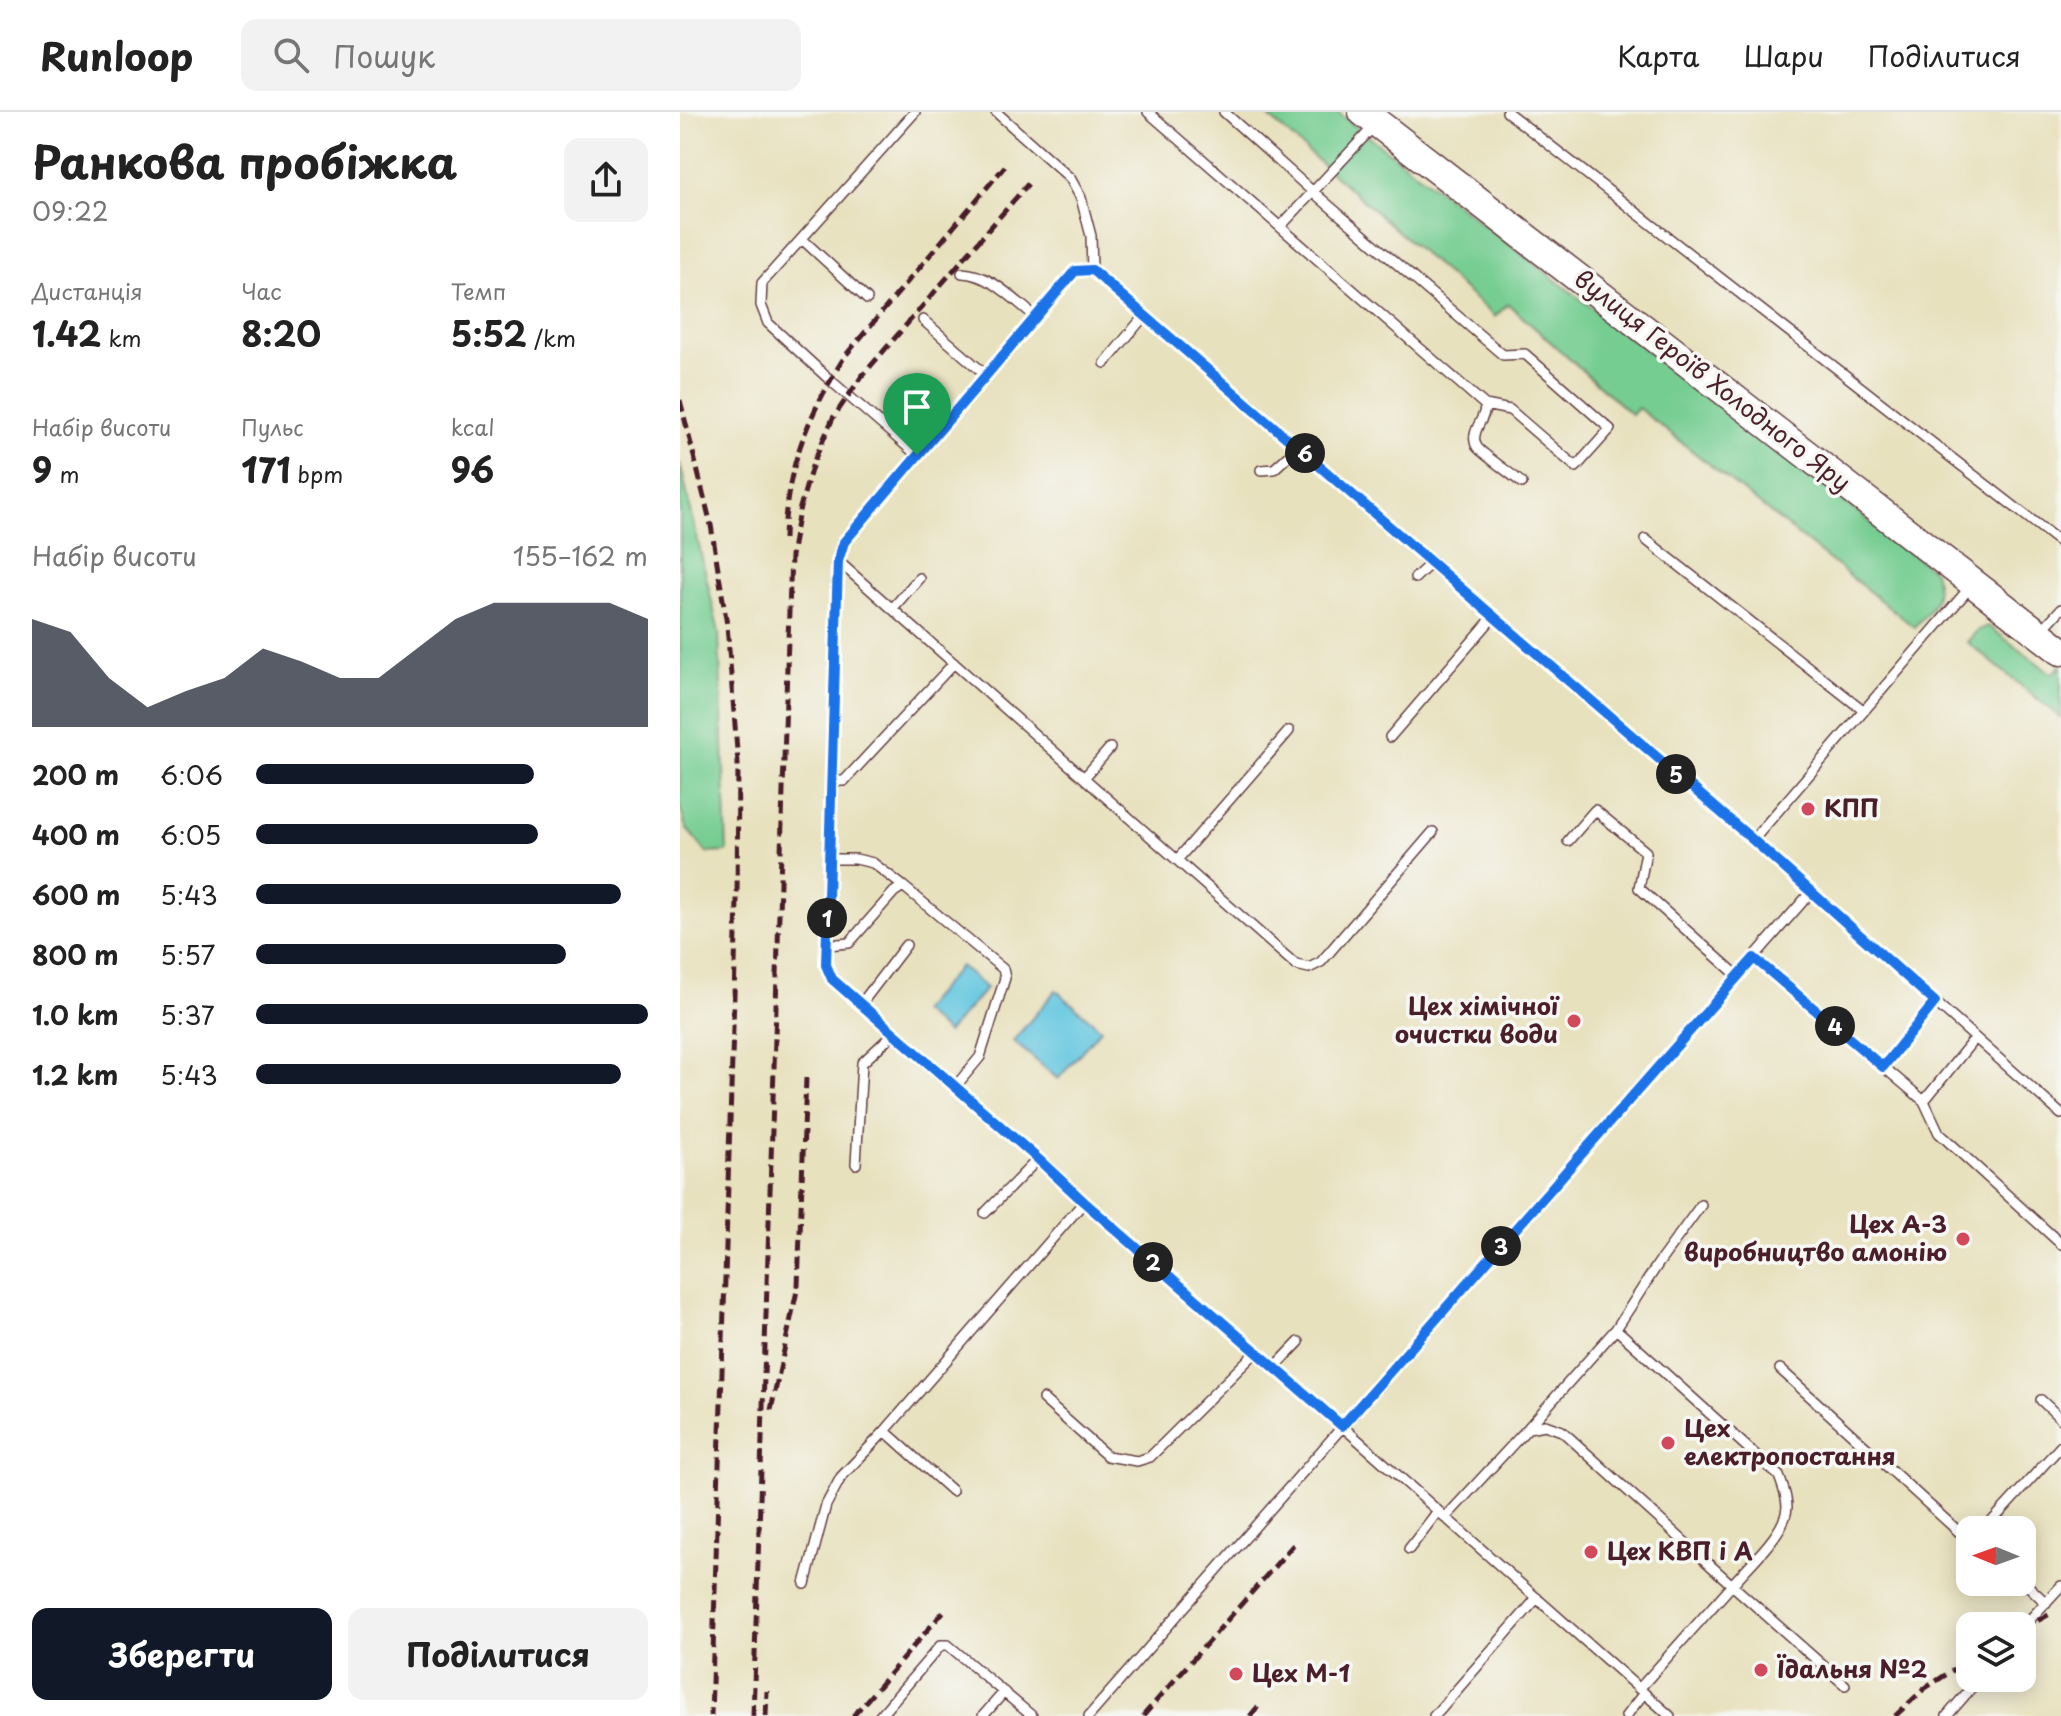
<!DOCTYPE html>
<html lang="uk">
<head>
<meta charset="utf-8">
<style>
  body { margin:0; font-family:"Playpen Sans",sans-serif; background:#f2f2f2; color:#222; height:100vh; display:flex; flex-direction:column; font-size:30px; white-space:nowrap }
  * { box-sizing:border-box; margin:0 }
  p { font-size:26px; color:#767676 }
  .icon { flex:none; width:44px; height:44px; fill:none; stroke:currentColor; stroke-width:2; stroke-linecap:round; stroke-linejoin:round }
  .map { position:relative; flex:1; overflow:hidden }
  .panel { display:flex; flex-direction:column; background:#fff; width:680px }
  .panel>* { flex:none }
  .needle { width:52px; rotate:271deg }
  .tools { position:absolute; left:1276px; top:1404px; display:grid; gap:16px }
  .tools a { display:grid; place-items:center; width:80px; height:80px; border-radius:16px; background:#fff; box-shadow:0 4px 20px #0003; font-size:40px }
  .pin { position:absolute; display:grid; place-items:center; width:68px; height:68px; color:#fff; margin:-82px -34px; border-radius:50% 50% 50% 0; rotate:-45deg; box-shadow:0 0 8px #0007 }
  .pin .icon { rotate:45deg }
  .km { position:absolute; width:40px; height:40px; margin:-20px; border-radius:50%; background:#222; color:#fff; font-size:22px; line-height:40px; text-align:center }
  .round { display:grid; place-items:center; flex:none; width:84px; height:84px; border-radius:16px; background:#f2f2f2 }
  .head { display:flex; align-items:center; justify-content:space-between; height:136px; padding:0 32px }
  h1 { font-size:44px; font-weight:700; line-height:60px }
  .metrics { display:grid; grid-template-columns:repeat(3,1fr); gap:12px; height:136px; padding:8px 32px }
  .metrics div { display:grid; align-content:center }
  .metrics b { font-size:34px; font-weight:700 }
  .metrics small { font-size:22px; font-weight:400 }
  .metrics p { font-size:22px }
  .chart { height:224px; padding:16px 32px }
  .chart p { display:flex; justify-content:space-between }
  .chart svg { width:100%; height:144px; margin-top:8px; fill:#111827; opacity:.7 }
  .primary-button { display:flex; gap:16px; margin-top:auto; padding:16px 32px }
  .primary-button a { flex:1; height:92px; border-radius:16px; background:#111827; color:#fff; font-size:32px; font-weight:700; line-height:92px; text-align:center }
  .primary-button a+a { background:#f2f2f2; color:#222 }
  ul { padding:0 32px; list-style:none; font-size:26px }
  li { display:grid; grid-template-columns:128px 96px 1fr; align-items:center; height:60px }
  li i { height:20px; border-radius:10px; background:#111827 }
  header { display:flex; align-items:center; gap:48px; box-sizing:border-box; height:112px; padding:0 40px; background:#fff; border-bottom:2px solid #e0e0e0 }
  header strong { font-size:38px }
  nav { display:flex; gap:44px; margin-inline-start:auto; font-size:28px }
  .search { width:560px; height:72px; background:#f2f2f2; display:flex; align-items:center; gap:20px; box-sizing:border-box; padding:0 28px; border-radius:16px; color:#767676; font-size:30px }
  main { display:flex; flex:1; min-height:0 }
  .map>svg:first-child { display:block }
  .green { fill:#76cd92; stroke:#60765e; stroke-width:2 }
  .water { fill:#62c6df; stroke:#567285; stroke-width:2 }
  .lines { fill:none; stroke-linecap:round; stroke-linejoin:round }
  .service-casing { stroke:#623c41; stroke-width:12 }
  .primary-casing { stroke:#623c41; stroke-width:31 }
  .service { stroke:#fff; stroke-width:9 }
  .primary { stroke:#fff; stroke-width:28 }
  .rail { stroke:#4a1f2b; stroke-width:5; stroke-dasharray:12 6; stroke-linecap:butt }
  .route-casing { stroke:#fff; stroke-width:16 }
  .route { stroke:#1a73e8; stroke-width:10 }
  .poi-dot { fill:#d1495b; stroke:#f6f6f2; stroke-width:3 }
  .labels { text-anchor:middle; stroke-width:7; stroke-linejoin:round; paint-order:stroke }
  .street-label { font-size:24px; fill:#4a1f2b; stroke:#f6f6f2 }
  .poi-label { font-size:24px; font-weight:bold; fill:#4a1f2b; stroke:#f6f6f2; text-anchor:start }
</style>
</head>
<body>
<header>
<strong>Runloop</strong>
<div class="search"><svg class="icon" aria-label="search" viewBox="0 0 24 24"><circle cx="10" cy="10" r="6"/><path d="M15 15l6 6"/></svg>Пошук</div>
<nav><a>Карта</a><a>Шари</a><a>Поділитися</a></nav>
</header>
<main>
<section class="panel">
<div class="head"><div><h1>Ранкова пробіжка</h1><p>09:22</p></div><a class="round"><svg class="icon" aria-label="share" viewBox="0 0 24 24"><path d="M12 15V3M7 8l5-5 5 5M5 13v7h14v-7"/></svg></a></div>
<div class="metrics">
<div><p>Дистанція</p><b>1.42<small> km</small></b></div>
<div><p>Час</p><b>8:20</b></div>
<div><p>Темп</p><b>5:52<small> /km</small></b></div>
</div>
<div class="metrics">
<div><p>Набір висоти</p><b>9<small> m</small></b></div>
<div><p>Пульс</p><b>171<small> bpm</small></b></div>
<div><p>kcal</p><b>96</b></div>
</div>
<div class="chart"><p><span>Набір висоти</span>155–162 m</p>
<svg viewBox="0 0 160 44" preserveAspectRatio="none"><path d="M0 44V11L10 15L20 29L30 38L40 33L50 29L60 20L70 24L80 29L90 29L100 20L110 11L120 6L130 6L140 6L150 6L160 11V44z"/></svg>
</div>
<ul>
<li><b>200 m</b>6:06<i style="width:71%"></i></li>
<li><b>400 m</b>6:05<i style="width:72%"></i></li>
<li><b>600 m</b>5:43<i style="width:93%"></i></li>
<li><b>800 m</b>5:57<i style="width:79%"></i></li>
<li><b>1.0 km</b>5:37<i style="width:100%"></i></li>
<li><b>1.2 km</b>5:43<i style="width:93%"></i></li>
</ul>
<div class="primary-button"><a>Зберегти</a><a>Поділитися</a></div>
</section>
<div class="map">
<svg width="1381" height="1604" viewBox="0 0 1381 1604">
  <rect width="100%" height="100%" fill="#f6f6f2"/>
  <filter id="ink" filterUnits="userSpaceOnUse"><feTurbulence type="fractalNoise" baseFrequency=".0125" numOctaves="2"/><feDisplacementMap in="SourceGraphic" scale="16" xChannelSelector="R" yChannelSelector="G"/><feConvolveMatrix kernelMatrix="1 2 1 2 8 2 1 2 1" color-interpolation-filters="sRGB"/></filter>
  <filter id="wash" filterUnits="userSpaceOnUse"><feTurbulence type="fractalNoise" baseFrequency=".006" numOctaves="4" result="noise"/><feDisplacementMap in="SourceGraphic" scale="32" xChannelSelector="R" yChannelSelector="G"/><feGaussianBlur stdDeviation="1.8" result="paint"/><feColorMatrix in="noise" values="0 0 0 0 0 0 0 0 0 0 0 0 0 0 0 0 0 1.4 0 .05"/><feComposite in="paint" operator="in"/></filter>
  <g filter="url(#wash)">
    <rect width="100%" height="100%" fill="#e8e1be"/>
    <path class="green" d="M583,0H657L1254,459C1261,488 1254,494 1234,515L958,296L952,303L828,192L815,205Z
      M0,351L39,521L47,740L27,741L6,716L0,695Z
      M1308,514L1372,562L1381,553V606L1287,530L1298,518Z"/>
    <path class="water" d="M280,854L306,876L267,921L241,899Z
      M376,878L421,917L378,967L333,929Z"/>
  </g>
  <g filter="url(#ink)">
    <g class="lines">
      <defs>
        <path id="service" d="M235,0L82,171L81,193L88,211L150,268L237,343
          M316,0L390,66L401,86L411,124L412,158
          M468,0L805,293L830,298L896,355L930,317L845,242L823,243L632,79L544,0
          M827,0L1381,431
          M601,114L695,13
          M122,127L187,187
          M282,161C311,162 334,188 356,205
          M243,208L306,263
          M425,251L465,203
          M805,293C806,305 797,311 795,323C794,326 795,332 797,335C800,340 834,364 842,371
          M581,358L594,357L618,335
          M965,427L1183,598
          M158,449L616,853L629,856L641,850L753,720
          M735,466L752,450
          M212,497L239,466
          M1361,519L1381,497
          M710,625L814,504
          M404,666L430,636
          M151,669H164L274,551
          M1073,728L1292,473
          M888,729L915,698L966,740L959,776L1058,864
          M148,747H176L193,751L223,774
          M497,748L609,619
          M147,833L169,831L214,780L223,774L323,857L325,866L300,945L275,975
          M1074,846L1244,989L1259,1021L1381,1132
          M181,892L226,833
          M1203,955L1255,890
          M1244,989L1295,926
          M176,1052L182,951L214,921
          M305,1101L358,1047
          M936,1217L1099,1364C1103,1375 1107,1384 1107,1395C1106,1421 1068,1453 1052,1473L1165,1573
          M595,1255L619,1230
          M1100,1257L1279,1420L1290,1423
          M363,1287L427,1344L457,1349L470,1345L577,1239
          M1361,1288L1381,1307
          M848,1316L936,1217L978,1152L1021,1093
          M205,1319L272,1379
          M765,1406L848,1316L865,1313L882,1319L1052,1473L959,1577
          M1304,1418L1381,1334
          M729,1437L758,1399
          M1342,1468L1366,1491
          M125,1472L146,1393L161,1365L205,1319L404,1090
          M1342,1516L1381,1474
          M200,1604L261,1533H268L352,1604
          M303,1604L324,1580
          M409,1604L1131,780
          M754,1604L857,1486
          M946,1604L964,1581
          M990,1604L662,1314L404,1090L358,1047L152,867L146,853L158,449L164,430L395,159L412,158L1073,728L1381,1002
          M1267,1604L1300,1566"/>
        <path id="primary" d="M683,0L1381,539"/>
      </defs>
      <use href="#service" class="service-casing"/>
      <use href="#primary" class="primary-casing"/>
      <use href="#service" class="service"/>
      <use href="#primary" class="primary"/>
      <path class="rail" d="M0,288L31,413L47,513L58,651L57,790L31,1604
        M104,427C106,355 128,304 165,244L325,54
        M91,1298L118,1174L126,966
        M1342,1517L1372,1501
        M73,1604L107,555L111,444L119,399L133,351L153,306L182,264L348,72
        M86,1604L87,1579
        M173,1604L264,1499
        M463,1604L615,1431
        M570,1604L581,1591
        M1215,1604L1244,1577L1290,1547"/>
    </g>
  </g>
  <g class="lines" filter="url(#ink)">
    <defs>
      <path id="route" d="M412,158L1073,728L1255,890L1203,955L1074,846L662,1314L404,1090L358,1047L152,867L146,853L158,449L164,430L395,159Z"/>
    </defs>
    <use href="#route" class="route-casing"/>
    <use href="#route" class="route"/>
  </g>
  <g class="poi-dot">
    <circle cx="1128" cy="697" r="8"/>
    <circle cx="894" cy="909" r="8"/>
    <circle cx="1283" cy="1127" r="8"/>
    <circle cx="988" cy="1331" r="8"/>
    <circle cx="911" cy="1440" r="8"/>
    <circle cx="1081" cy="1558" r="8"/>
    <circle cx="556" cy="1562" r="8"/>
  </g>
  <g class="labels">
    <g class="street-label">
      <text transform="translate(1032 269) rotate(38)" y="8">вулиця Героїв Холодного Яру</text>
    </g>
    <g class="poi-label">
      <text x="1144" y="705">КПП</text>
      <text x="878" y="903" text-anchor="end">Цех хімічної<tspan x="878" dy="28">очистки води</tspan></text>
      <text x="1267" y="1121" text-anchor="end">Цех А-3<tspan x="1267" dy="28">виробництво амонію</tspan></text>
      <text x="1004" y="1325">Цех<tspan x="1004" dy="28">електропостання</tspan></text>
      <text x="927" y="1448">Цех КВП і А</text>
      <text x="1097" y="1566">Їдальня №2</text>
      <text x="572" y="1570">Цех М-1</text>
    </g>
  </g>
</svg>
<div class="tools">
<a><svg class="needle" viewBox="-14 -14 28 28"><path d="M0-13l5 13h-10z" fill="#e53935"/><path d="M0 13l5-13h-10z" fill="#767676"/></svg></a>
<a><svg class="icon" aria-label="layers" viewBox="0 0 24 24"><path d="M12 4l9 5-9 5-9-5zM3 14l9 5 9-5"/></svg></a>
</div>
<div class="pin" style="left:237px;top:343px;background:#1e9e55"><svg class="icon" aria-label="arrive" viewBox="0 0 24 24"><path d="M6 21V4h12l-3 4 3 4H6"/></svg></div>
<b class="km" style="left:147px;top:806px">1</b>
<b class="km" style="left:473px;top:1150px">2</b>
<b class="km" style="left:821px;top:1134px">3</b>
<b class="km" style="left:1155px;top:914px">4</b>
<b class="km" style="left:996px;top:662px">5</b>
<b class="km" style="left:625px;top:341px">6</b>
</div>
</main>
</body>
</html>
